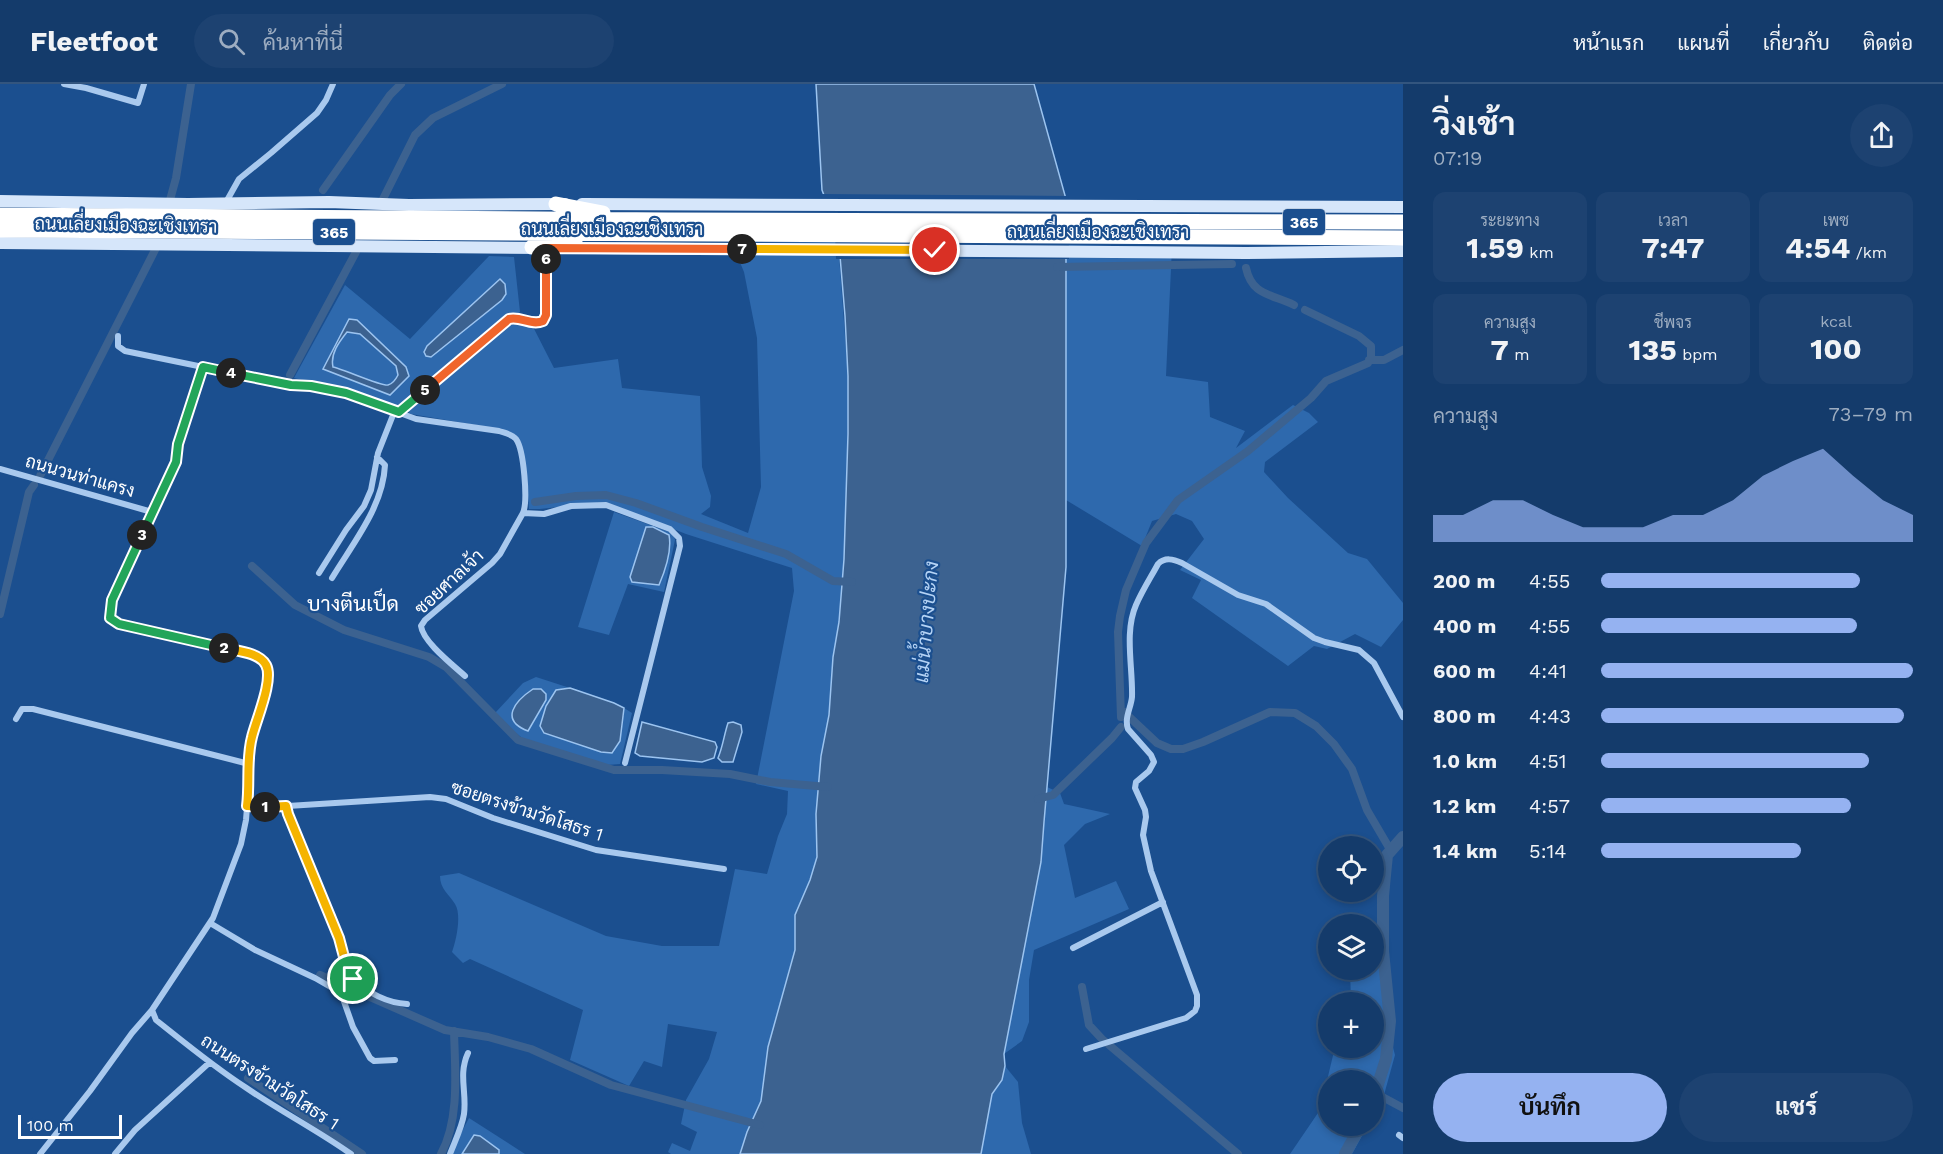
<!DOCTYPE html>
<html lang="th">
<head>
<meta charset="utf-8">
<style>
  body { margin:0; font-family:"Work Sans",Sarabun,sans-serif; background:#1d4271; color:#f1f3f6; height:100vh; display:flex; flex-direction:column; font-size:22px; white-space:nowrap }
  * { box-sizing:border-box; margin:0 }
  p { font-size:20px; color:#9dadc1 }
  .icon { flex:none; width:33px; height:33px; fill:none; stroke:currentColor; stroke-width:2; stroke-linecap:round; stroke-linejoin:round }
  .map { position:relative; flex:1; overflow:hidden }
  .drawer { display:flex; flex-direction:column; background:#143b6b; width:540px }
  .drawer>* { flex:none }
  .controls { position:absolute; left:1318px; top:752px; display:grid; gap:12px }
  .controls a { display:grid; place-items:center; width:66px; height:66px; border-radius:50%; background:#143b6b; box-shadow:0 3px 9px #0003,0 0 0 2px #33557e; font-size:30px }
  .scale { position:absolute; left:18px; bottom:15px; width:104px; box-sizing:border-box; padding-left:6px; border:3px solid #fff; border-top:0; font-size:16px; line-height:21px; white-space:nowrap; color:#fff; -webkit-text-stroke:4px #1b4f8f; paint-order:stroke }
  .pin { position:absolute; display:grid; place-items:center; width:51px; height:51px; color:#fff; margin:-26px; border:3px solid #fff; border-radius:50%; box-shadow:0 2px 6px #0007 }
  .km { position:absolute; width:30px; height:30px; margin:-15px; border-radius:50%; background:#222; color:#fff; font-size:16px; line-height:30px; text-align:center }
  .round { display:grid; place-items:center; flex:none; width:63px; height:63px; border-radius:32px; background:#1d4271 }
  .headline { display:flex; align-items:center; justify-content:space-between; height:102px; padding:0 30px }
  h1 { font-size:33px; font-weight:700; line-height:45px }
  .figures { display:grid; grid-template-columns:repeat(3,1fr); gap:9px; height:102px; padding:6px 30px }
  .figures div { display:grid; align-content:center; border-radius:12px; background:#1d4271; text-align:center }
  .figures b { font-size:30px; font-weight:700 }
  .figures small { font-size:16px; font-weight:400 }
  .figures p { font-size:16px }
  .chart { height:168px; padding:12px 30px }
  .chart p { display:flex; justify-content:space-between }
  .chart svg { width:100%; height:108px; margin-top:6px; fill:#95b2f1; opacity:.7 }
  .button { display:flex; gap:12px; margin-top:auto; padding:12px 30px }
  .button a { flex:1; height:69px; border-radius:36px; background:#95b2f1; color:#111; font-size:24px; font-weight:700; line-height:69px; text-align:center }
  .button a+a { background:#1d4271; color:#f1f3f6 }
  ul { padding:0 30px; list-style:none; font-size:20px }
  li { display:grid; grid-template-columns:96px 72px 1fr; align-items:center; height:45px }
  li i { height:15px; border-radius:8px; background:#95b2f1 }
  header { display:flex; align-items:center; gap:36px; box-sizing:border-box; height:84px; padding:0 30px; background:#143b6b; border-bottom:2px solid #33557e }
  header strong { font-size:28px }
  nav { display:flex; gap:33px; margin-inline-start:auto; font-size:21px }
  .search { width:420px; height:54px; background:#1d4271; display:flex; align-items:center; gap:15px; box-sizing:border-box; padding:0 21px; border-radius:33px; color:#9dadc1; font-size:22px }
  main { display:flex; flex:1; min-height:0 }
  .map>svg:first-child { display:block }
  .green { fill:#2e69ad }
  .water { fill:#3c6290; stroke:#9cc4f0; stroke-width:1.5; fill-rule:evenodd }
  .pier { fill:#1b4f8f }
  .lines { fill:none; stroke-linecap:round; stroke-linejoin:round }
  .canal { stroke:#3c6290; stroke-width:8 }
  .river { stroke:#3c6290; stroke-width:12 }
  .street { stroke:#a9c9ee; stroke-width:6 }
  .secondary { stroke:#d6e6fa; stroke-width:12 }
  .highway { stroke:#fff; stroke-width:15 }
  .split-1-casing { stroke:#fff; stroke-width:12 }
  .split-2-casing { stroke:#fff; stroke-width:12 }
  .split-3-casing { stroke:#fff; stroke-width:12 }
  .split-4-casing { stroke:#fff; stroke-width:12 }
  .split-5-casing { stroke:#fff; stroke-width:12 }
  .split-6-casing { stroke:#fff; stroke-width:12 }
  .split-7-casing { stroke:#fff; stroke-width:12 }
  .split-8-casing { stroke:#fff; stroke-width:12 }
  .split-1 { stroke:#f5b400; stroke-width:8 }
  .split-2 { stroke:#f5b400; stroke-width:8 }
  .split-3 { stroke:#22a559; stroke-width:8 }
  .split-4 { stroke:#22a559; stroke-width:8 }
  .split-5 { stroke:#22a559; stroke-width:8 }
  .split-6 { stroke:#f0652b; stroke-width:8 }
  .split-7 { stroke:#f0652b; stroke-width:8 }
  .split-8 { stroke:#f5b400; stroke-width:8 }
  .labels { text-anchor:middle; stroke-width:4.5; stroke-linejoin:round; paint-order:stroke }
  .shield { fill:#1b4f8f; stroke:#bbcadd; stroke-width:1.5 }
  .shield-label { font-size:16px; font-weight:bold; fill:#fff }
  .street-label { font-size:18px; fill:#fff; stroke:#1b4f8f }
  .water-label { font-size:20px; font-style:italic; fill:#b5d3f5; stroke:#1b4f8f }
  .quarter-label { font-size:21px; fill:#fff; stroke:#1b4f8f }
</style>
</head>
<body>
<header>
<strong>Fleetfoot</strong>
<div class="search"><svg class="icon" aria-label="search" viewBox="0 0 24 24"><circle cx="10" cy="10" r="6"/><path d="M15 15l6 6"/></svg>ค้นหาที่นี่</div>
<nav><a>หน้าแรก</a><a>แผนที่</a><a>เกี่ยวกับ</a><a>ติดต่อ</a></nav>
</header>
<main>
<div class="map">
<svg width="1403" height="1070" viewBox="0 0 1403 1070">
  <rect width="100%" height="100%" fill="#1b4f8f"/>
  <path class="green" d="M838,158L848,292L847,438L839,538L833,573L829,631L821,672L816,730L817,773L810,796L795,831V866L768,963L761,1017L747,1048L740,1070H671L668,1068L672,1059L690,1067L697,1048L681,1040L686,1016L709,975L717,948L668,940L662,983L644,977L629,1002L570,976L583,926L470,875L463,879L452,868C456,857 462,831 455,820C449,810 440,805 440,792L459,789L606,852L662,862H719L735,785L767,790L778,752L787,730L788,707L756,700L794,507L792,484L686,450L605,418L540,425H529L525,375L516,351L505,346L411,330L406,326L510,239L529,235L554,284L618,275L622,304L700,312L702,383L711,412L710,423L701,430L748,449L761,403L757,254L744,188L732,159Z
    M1066,161L1172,163L1166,292L1208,298L1210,333L1245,347L1236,364L1293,321L1309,329L1318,338L1265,378L1264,388L1288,414L1348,469L1367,475L1403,519V536L1381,563L1355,550L1327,565L1314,562L1288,582L1192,514L1201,496L1180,486L1204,455L1192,437L1176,430L1152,437L1142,462L1066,416Z
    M489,172L514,173L520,228L402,321H394L350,307L294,294L345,201L410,255Z
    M614,428L667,447L674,451L675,456L664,508L628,500L609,551L578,543Z
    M536,593L570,604L556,606L624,632V624L632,629L620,680L607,681L526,657L507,642L495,629L523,599Z
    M1047,703L1060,709L1064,720L1110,730L1085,740L1064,761L1075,814L1116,797L1129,825L1034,866L1029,896V938L1022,957L1004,970L1041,778Z
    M1377,859L1387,941L1395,971L1384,1011L1374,1031V996H1329V1041H1368L1352,1070H1290L1320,1026L1335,963H1374V918H1351L1350,885H1374V860Z
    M1005,982L1018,998L1022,1039L1031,1070H981L992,1010L1002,996Z
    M469,1034L525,1070H499V1066L474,1051L462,1070H450Z"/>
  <path class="water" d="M816,0H1034L1066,115V483L1044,738L1041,778L1004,970L1005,982L1002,996L992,1010L981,1070H740L747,1048L761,1017L768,963L795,866V831L810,796L817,773L816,730L821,672L829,631L833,573L839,538L844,475L848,350V292L845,232L838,148L822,106Z
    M500,195L505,200L506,210L502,216L431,273L426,272L424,268L427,262Z
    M349,235L357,236L406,283L409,292L390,311L323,285ZM347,248L360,250L396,282L398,291C396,295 392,300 388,301C383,303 343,285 333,283C330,270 339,258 347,248Z
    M646,443H653L669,451C672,466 665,487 659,501L632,498L630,493Z
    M570,604L614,619L624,624L620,657L612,669L601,668L544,649L540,642L546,622L556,606Z
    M533,605H541L546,610V616L528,647C499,636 515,617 533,605Z
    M642,638L715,658L717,663L714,674L702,678L640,672L635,669Z
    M733,638L741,641L742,648L733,678H722L718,674C723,662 724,651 728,639Z
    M474,1051L480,1052L499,1066V1070H462Z"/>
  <path class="pier" d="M820,110L1068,112L1069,175H836L835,149Z"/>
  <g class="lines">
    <path class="canal" d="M323,106L390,11L401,0
      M383,115L415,51L433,34L502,0
      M170,116L176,94L191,0
      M1057,183L1232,180
      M1246,184C1252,212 1272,210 1294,221
      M1369,276H1384L1403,266
      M290,291L356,168
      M40,392L156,164
      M535,418L576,412L606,411L636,419L702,443L786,470L833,497L852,498
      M252,482L295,521L344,546L429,573L446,583L518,656L614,686H662L730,690L770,698L828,703
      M0,530L29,408L34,401
      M1124,628L1157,659L1171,665H1183L1203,658L1270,628L1295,629L1316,642L1334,660L1352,685L1367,726L1391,767
      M1121,633L1118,548L1120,532L1126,506L1146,459L1178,416L1248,367L1311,314L1326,297L1368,279L1371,273V262L1359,252L1305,226
      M1038,715L1053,711L1112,654L1121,643
      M320,891L445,946L488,953L531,965L611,1001L760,1041
      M1082,903L1089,941L1102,955L1238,1070
      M248,994L362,1070
      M1375,1009L1403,1024
      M441,1070C460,1035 455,986 454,947"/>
    <path class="river" d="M1374,1013L1386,975L1390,937L1383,867V812L1387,771L1403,753
      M1345,1070L1361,1041"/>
    <path class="street" d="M64,0L86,4L138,19L144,0
      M225,120L239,95L271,69L317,29L326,16L333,0
      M118,252V262L125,267L203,283
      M399,328L509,235C521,232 531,242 543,237L546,231L545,164
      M0,385L152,428
      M523,429L544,430L571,422L606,421L670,445L679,454L680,462L625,679
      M319,489L346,446L364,422L371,406L378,369L395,326
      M332,494C353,459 383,423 385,381L377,373
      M16,635L22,625H33L249,680
      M247,722L272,723L430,713L446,715L493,734L596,766L724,785
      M287,722L288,730C304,771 323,811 338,853C344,866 343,885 354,895C367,909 388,919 407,920
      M210,839L255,866L315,894L341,909L353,943L370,974L374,977L395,976
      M1073,864L1163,818
      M1086,965L1186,934L1195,927L1197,922V911L1151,787L1143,751L1146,733L1145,726L1135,704L1136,698L1149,687L1154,678L1151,671L1128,645C1124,634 1131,624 1132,613C1133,584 1124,548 1136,521C1142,507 1151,493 1158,480C1165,473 1173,475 1182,479L1238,511L1266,520L1314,554L1325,558L1359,566L1374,579L1403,633
      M1399,1051L1403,1054
      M40,1070L90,1007L132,949L152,926
      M115,1070L135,1046L209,979
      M351,1070C317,1046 280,1027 245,1003C214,983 185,959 156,936L152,926L213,834L241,760L246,736L248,711L249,667L266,600V582L262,576L255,572L119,539L110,534L112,516L176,378L178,360L203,283L291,301L311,302L346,309L416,335L499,347C505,349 512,350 516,355C524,366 528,417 523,429L500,470L492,479L425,536L421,542C423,558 453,581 465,592
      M450,1070C455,1057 462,1043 464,1030C467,1008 458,991 468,969"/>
    <path class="secondary" d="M0,117L188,120L329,118L409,121L565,120
      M582,120L1403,123
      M0,159L541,164
      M564,164L1246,169L1403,167"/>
    <path class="highway" d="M556,120L603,129
      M0,131L668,136L1403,138
      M0,146L1403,154
      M532,163L575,158"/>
  </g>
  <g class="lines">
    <defs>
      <path id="split-1" d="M265,723L286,722L288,730L339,854L348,888L353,895"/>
      <path id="split-2" d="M224,564C236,567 259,568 266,581C274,596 256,636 252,653C246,675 250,699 247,722L265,723"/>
      <path id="split-3" d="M142,451L112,516L110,534L119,540L224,564"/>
      <path id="split-4" d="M142,451L176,378L178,360L203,283L231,289"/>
      <path id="split-5" d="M231,289L291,301L311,302L346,309L399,328L425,306"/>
      <path id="split-6" d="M425,306L509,235C521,232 531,242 543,237L546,231V175"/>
      <path id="split-7" d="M546,175L545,164L742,165"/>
      <path id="split-8" d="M742,165L935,166"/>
    </defs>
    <use href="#split-1" class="split-1-casing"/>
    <use href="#split-2" class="split-2-casing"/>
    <use href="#split-3" class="split-3-casing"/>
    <use href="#split-4" class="split-4-casing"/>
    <use href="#split-5" class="split-5-casing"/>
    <use href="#split-6" class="split-6-casing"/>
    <use href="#split-7" class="split-7-casing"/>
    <use href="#split-8" class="split-8-casing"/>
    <use href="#split-1" class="split-1"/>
    <use href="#split-2" class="split-2"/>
    <use href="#split-3" class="split-3"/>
    <use href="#split-4" class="split-4"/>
    <use href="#split-5" class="split-5"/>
    <use href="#split-6" class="split-6"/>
    <use href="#split-7" class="split-7"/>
    <use href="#split-8" class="split-8"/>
  </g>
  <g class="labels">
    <g class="shield">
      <rect x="1283" y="125" width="42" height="26" rx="4.5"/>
      <rect x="313" y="135" width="42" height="26" rx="4.5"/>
    </g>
    <g class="shield-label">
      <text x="1304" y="144">365</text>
      <text x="334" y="154">365</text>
    </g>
    <g class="street-label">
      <text transform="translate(126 141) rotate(1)" y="6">ถนนเลี่ยงเมืองฉะเชิงเทรา</text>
      <text x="612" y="151">ถนนเลี่ยงเมืองฉะเชิงเทรา</text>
      <text x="1098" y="154">ถนนเลี่ยงเมืองฉะเชิงเทรา</text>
      <text transform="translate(80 392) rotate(16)" y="6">ถนนวนท่าแครง</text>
      <text transform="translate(449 498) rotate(-43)" y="6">ซอยศาลเจ้า</text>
      <text transform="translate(527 727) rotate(18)" y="6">ซอยตรงข้ามวัดโสธร 1</text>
      <text transform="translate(270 998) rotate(33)" y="6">ถนนตรงข้ามวัดโสธร 1</text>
    </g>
    <g class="water-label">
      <text transform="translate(926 538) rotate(-85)" y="7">แม่น้ำบางปะกง</text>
    </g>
    <g class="quarter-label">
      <text x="353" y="527">บางตีนเป็ด</text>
    </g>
  </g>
</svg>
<div class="controls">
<a><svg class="icon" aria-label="locate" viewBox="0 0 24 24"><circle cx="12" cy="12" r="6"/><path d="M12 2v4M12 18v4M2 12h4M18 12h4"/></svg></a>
<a><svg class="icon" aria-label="layers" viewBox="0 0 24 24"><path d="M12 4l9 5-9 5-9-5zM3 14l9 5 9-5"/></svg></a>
<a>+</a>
<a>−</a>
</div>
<div class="scale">100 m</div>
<div class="pin" style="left:353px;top:895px;background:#1e9e55"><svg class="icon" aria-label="arrive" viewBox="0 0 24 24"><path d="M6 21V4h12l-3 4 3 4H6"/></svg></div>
<div class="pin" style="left:935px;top:166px;background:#d93025"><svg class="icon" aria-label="check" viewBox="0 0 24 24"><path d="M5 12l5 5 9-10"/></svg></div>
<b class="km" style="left:265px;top:723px">1</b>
<b class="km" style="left:224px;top:564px">2</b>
<b class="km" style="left:142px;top:451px">3</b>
<b class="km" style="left:231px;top:289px">4</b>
<b class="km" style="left:425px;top:306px">5</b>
<b class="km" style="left:546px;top:175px">6</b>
<b class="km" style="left:742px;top:165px">7</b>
</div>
<section class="drawer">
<div class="headline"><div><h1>วิ่งเช้า</h1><p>07:19</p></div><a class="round"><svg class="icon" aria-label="share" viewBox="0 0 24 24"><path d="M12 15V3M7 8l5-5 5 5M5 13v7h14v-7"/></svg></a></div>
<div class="figures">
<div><p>ระยะทาง</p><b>1.59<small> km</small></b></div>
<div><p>เวลา</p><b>7:47</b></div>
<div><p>เพซ</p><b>4:54<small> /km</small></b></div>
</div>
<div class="figures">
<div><p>ความสูง</p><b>7<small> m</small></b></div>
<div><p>ชีพจร</p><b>135<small> bpm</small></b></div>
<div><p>kcal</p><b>100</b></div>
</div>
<div class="chart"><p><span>ความสูง</span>73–79 m</p>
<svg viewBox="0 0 160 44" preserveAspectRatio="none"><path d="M0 44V33L10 33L20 27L30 27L40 33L50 38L60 38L70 38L80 33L90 33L100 27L110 17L120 11L130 6L140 17L150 27L160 33V44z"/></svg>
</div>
<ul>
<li><b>200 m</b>4:55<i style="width:83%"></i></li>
<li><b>400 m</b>4:55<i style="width:82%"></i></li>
<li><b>600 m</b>4:41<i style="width:100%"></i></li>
<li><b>800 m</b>4:43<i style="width:97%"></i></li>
<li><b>1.0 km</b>4:51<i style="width:86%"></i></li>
<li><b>1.2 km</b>4:57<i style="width:80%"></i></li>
<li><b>1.4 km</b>5:14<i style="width:64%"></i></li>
</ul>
<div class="button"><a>บันทึก</a><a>แชร์</a></div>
</section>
</main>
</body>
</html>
